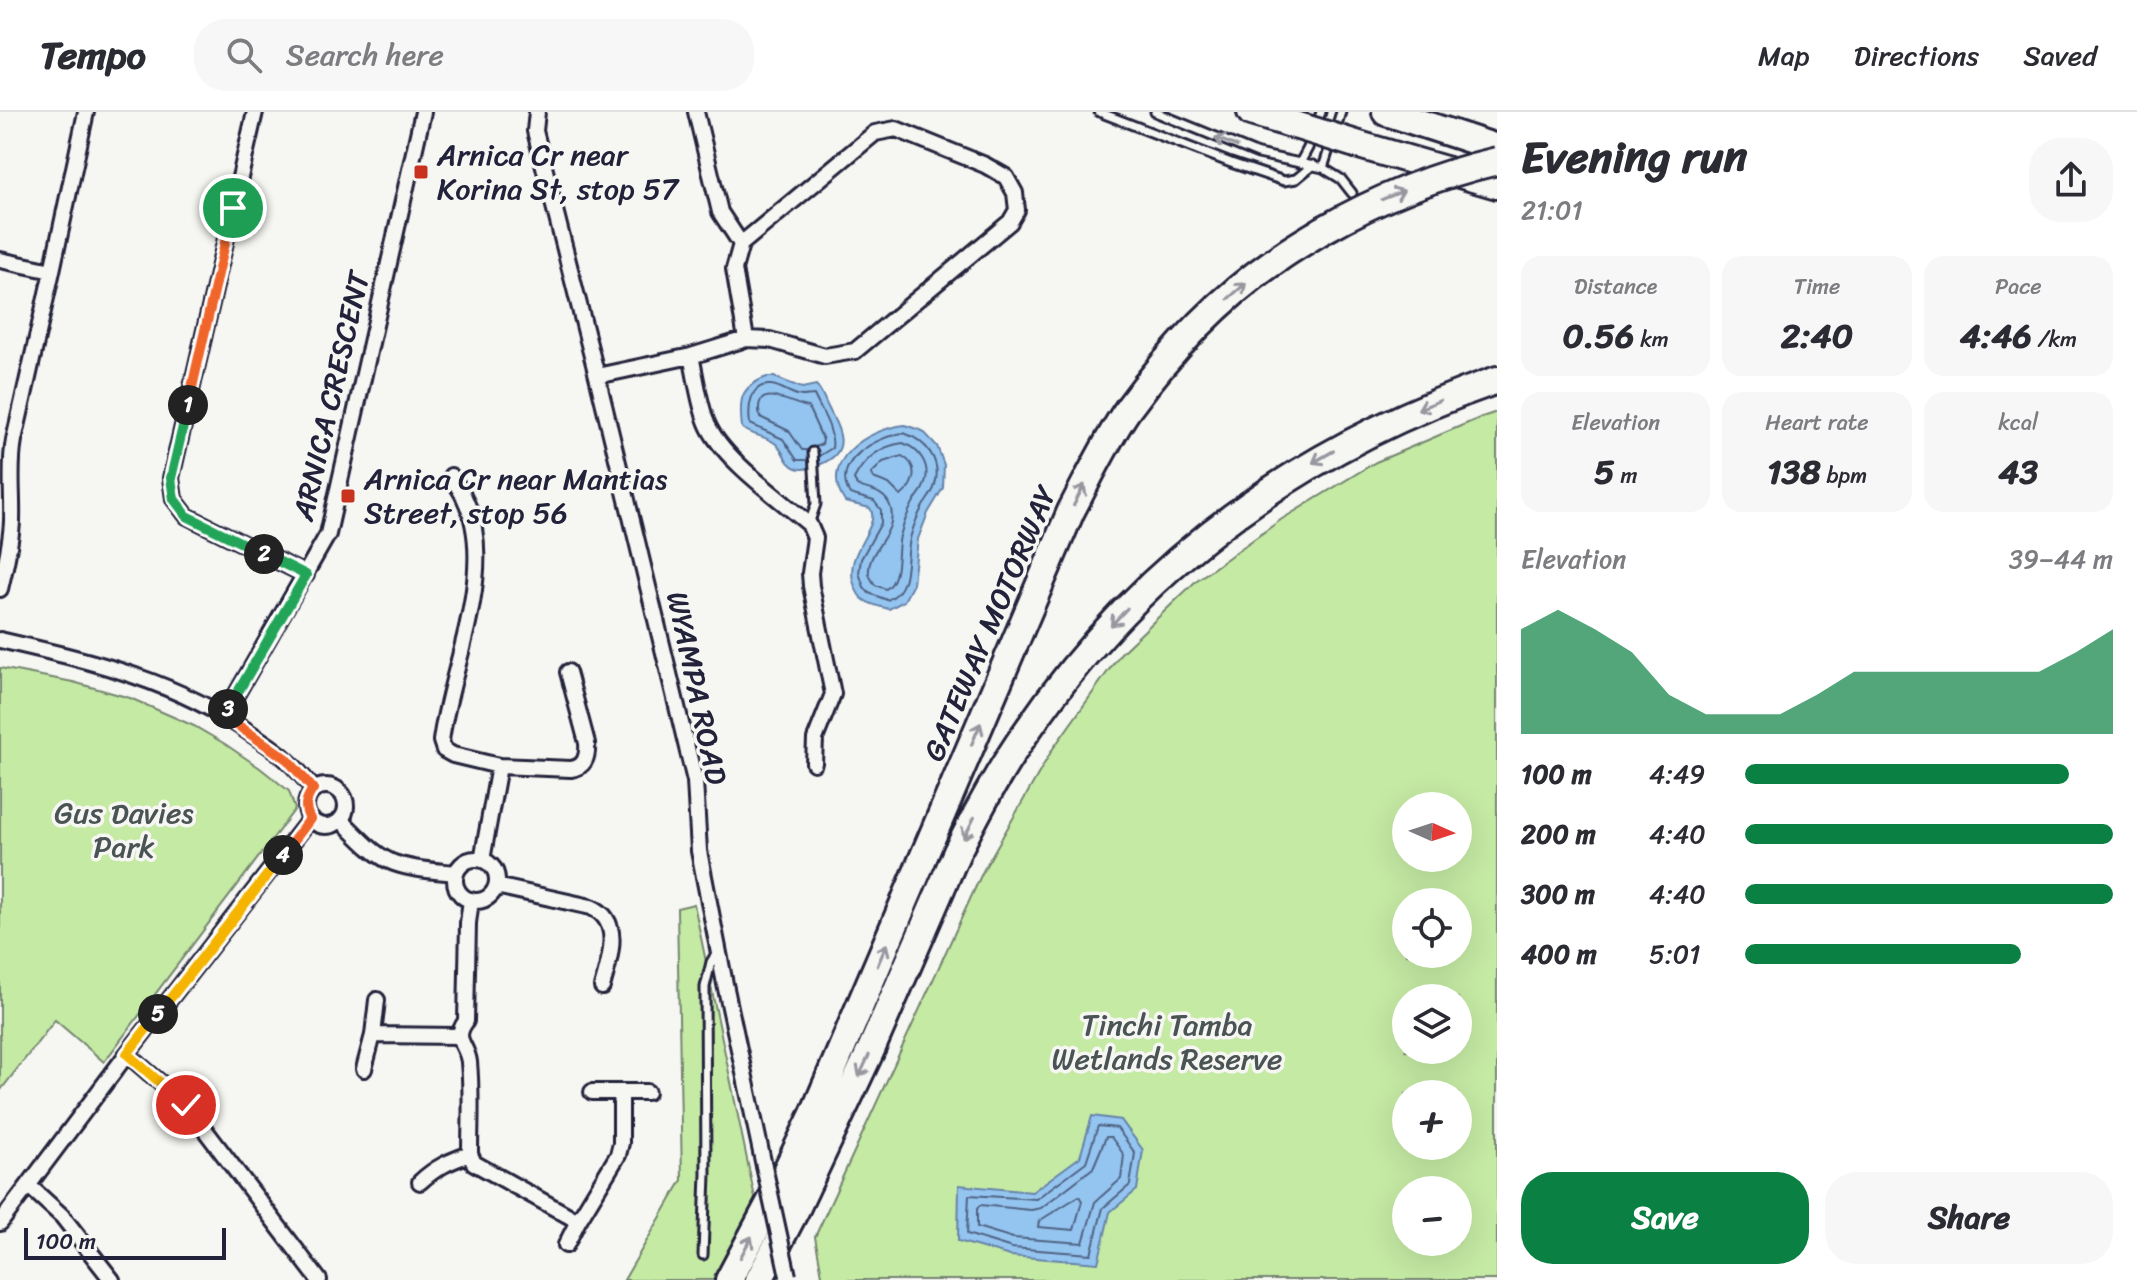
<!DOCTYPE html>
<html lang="en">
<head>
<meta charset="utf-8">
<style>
  body { margin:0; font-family:Sriracha,sans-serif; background:#f7f7f7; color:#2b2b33; height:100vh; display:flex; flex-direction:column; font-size:30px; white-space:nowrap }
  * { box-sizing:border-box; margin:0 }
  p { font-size:26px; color:#7c7c81 }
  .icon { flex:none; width:44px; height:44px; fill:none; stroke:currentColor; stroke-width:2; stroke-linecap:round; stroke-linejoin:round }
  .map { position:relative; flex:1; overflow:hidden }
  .details { display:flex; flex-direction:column; background:#fff; width:640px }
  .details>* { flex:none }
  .needle { width:52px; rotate:93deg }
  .tools { position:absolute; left:1392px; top:680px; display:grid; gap:16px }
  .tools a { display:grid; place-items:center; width:80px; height:80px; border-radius:50%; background:#fff; box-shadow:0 8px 32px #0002; font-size:40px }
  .scale { position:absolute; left:24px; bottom:20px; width:202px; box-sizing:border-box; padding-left:8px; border:4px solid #22223b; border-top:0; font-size:22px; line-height:28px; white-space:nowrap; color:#22223b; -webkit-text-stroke:6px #f6f6f2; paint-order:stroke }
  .pin { position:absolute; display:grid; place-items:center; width:68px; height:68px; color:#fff; margin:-34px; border:4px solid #fff; border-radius:50%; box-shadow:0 2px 8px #0007 }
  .km { position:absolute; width:40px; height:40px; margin:-20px; border-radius:50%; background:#222; color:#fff; font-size:22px; line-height:40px; text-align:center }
  .round { display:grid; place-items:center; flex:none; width:84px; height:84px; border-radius:32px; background:#f7f7f7 }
  .head { display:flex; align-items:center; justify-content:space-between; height:136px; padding:0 24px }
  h1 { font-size:44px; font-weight:800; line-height:60px }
  .metrics { display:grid; grid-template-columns:repeat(3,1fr); gap:12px; height:136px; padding:8px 24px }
  .metrics div { display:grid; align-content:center; border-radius:20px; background:#f7f7f7; text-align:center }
  .metrics b { font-size:34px; font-weight:800 }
  .metrics small { font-size:22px; font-weight:400 }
  .metrics p { font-size:22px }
  .chart { height:224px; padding:16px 24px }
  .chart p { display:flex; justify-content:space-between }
  .chart svg { width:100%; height:144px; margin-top:8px; fill:#0b8043; opacity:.7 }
  .action { display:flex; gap:16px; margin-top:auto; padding:16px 24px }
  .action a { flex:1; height:92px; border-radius:32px; background:#0b8043; color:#fff; font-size:32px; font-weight:800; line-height:92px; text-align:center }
  .action a+a { background:#f7f7f7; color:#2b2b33 }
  ul { padding:0 24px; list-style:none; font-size:26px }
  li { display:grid; grid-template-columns:128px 96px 1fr; align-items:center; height:60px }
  li i { height:20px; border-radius:10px; background:#0b8043 }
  header { display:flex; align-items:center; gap:48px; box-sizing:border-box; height:112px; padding:0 40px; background:#fff; border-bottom:2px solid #e1e1e2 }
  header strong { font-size:38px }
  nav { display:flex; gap:44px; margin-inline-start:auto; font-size:28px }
  .search { width:560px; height:72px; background:#f7f7f7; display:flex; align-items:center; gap:20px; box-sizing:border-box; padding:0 28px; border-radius:32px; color:#7c7c81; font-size:30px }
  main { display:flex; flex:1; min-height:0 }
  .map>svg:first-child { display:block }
  .green { fill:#c5eaa4; stroke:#748670; stroke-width:2; fill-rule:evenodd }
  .water { fill:#94c4f0; stroke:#6683a8; stroke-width:2 }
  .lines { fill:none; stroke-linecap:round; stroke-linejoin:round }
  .shore { stroke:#506383; stroke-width:2 }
  .lane-casing { stroke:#22223b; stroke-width:13 }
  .street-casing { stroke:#22223b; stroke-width:20 }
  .highway-casing { stroke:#22223b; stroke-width:32 }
  .lane { stroke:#f6f6f2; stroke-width:7 }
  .street { stroke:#f6f6f2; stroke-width:14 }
  .highway { stroke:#f6f6f2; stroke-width:26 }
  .street-bridge-casing { stroke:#22223b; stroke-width:20; stroke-linecap:butt }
  .highway-bridge-casing { stroke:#22223b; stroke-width:32; stroke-linecap:butt }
  .street-bridge { stroke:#f6f6f2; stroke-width:14 }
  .highway-bridge { stroke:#f6f6f2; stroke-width:26 }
  .oneway { stroke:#9797a0 }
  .split-1-casing { stroke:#fff; stroke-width:16 }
  .split-2-casing { stroke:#fff; stroke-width:16 }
  .split-3-casing { stroke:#fff; stroke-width:16 }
  .split-4-casing { stroke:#fff; stroke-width:16 }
  .split-5-casing { stroke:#fff; stroke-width:16 }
  .split-6-casing { stroke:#fff; stroke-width:16 }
  .split-1 { stroke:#f0652b; stroke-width:10 }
  .split-2 { stroke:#22a559; stroke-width:10 }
  .split-3 { stroke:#22a559; stroke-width:10 }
  .split-4 { stroke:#f0652b; stroke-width:10 }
  .split-5 { stroke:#f5b400; stroke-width:10 }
  .split-6 { stroke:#f5b400; stroke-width:10 }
  .poi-dot { fill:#c8321e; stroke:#f6f6f2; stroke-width:3 }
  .labels { text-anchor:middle; stroke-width:7; stroke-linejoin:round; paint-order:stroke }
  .poi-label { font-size:30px; fill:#22223b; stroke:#f6f6f2; text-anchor:start }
  .street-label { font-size:30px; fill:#22223b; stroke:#f6f6f2 }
  .park-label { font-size:30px; fill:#4b5455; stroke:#f6f6f2 }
</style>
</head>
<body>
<header>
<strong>Tempo</strong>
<div class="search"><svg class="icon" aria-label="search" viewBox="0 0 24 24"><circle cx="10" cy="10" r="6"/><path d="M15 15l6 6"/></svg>Search here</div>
<nav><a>Map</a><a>Directions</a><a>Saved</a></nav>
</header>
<main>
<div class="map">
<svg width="1497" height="1168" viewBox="0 0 1497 1168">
  <rect width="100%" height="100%" fill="#f6f6f2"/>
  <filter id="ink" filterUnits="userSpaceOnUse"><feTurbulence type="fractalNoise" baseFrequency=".0125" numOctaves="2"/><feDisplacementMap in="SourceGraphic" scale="16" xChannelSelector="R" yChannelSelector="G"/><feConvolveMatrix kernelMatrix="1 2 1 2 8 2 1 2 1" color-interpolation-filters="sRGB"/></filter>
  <g filter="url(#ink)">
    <path class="green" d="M1497,300V1168H823L815,1125L983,759L1052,638L1121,541L1197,468L1282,407L1376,350L1482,305ZM1406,694H1458V746H1406ZM1406,790H1458V842H1406ZM1406,886H1458V938H1406ZM1406,982H1458V1034H1406ZM1406,1078H1458V1130H1406Z
      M0,556L73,570L130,586L194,614L225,632L260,656L289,679L295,697L104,950L55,908L0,979Z
      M694,792L772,1168H624L682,1068L677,796Z"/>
    <path class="water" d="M767,265H774L802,276L816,273C822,279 824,287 828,295C840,319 852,339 821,352C814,355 804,359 796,356C786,353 784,339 776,332C767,324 752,324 742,316C739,289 739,275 767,265Z
      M905,313L923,319L937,334L944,353L943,376L928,401L918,427L913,472L904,489L889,497C881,495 871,493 864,488C859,485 856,478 854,472C843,440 882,415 870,396L845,390C817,349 868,317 905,313Z
      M1092,1004L1121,1008L1143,1038L1137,1078L1110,1100L1098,1151L1010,1144L958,1129L959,1073L1032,1080L1080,1045Z"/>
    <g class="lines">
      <path class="shore" d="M904,321C926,329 942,348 935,373C933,381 927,388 923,394C918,403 914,413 911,423C904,445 913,478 887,488L869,481L864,475L859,461L861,447L881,411V398L874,389L850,382C830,350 877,324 904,321Z
        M903,331C919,337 931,353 925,371C923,380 915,386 912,393C907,402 903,414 900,424C896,440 901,468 886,477L875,473C873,469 870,466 869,462C866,439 897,422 891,397C887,380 871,378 857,374L854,367C864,347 880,334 903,331Z
        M808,338H802L789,319L760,305C752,268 791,292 808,295L823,328L822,332L815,335
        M902,344C920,354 915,372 901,384L889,372L873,366L871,362L883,350Z
        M808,348H797L783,327L750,312C748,297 749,271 771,273C782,274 791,283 802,284C806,284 810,283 814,283C821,299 835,318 832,336L819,344
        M1098,1014L1117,1016L1135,1041L1130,1073L1103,1096L1091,1142L1012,1136L967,1122L969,1083L1036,1087L1086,1050Z
        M1106,1025H1111L1124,1043L1121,1067L1095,1090L1083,1131L1013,1126L977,1115V1097L980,1093L1031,1098L1041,1096L1093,1056Z
        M1079,1084L1082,1089L1074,1118L1038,1115L1039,1109Z"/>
      <defs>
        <path id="lane" d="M1099,0L1231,51L1284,69L1296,67L1313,53
          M1155,0L1258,42L1323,56L1341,67L1352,81
          M1300,51L1308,36L1321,0
          M1323,56L1341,0
          M809,412L816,392L813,340
          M703,1143L706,1062L705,875L711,850L717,840"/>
        <path id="street" d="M255,0L171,366L174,387L187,404L306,463
          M537,0L535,19L597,264L695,669L699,739L725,872L764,1054
          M696,0L720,100L741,132
          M0,148L52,159
          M691,244C696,265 699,292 707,311C721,346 780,387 809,412L815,426L810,461L811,474L833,582L815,627L814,651
          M597,264L691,244L746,227L734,157L741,132L875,21L896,17L985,53L1006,65L1015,81L1017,98L1010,110L855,239L825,244L770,228L746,227
          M451,364C455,370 460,377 464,385C499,456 450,556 441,629L444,638L453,643L499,654L482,748
          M0,477C5,455 11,433 12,409C13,382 9,355 14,328L52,159L86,0
          M0,528C91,549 176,568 253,623C265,631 278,639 288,649C297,657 305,667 313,677
          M224,604L328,422L423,0
          M499,654L571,657C585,655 588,644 587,631L568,560
          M306 694a20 20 0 1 1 40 0a20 20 0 1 1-40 0Z
          M341,708C356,722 374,744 394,751C414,758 436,759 456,761
          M455 768a21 21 0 1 1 42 0a21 21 0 1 1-42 0Z
          M496,774L591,795C624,809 609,849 602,875
          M471,788L468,811L466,909C452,928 467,932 469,950C472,981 470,1012 470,1042L474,1051L578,1109L618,1043L621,1031V980
          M373,923L377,888
          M127,942L186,993L319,1168
          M364,957L373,923L459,924
          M592,980H647
          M420,1070C436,1055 450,1049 470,1042
          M29,1074L62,1104L112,1168
          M0,1111L127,942L310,707
          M566,1133L578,1109"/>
        <path id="highway" d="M1251,0L1298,14
          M1386,0L1497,36
          M1359,33L1497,73
          M729,1168L782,1068L813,1004L1071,399C1089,365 1106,329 1128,297C1169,241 1219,187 1276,148C1291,137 1307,128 1323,118
          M759,1168L796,1097L870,940L957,740C978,699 1000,657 1027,619C1143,448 1304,335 1497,268"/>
      </defs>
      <use href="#lane" class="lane-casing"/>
      <use href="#street" class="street-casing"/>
      <use href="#highway" class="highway-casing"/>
      <use href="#lane" class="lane"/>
      <use href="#street" class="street"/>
      <use href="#highway" class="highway"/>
      <defs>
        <path id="street-bridge" d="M764,1054L788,1164"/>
        <path id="highway-bridge" d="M1298,14L1359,33
          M1323,118C1377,87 1436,63 1497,49"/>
      </defs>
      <use href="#street-bridge" class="street-bridge-casing"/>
      <use href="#highway-bridge" class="highway-bridge-casing"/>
      <use href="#street-bridge" class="street-bridge"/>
      <use href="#highway-bridge" class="highway-bridge"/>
    </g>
    <defs><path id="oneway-shaft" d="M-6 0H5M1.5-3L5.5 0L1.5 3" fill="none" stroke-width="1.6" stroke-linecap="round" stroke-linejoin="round" transform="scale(2)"/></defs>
    <g class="oneway">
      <use href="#oneway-shaft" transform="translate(1226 30) rotate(-158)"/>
      <use href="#oneway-shaft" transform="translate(1393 83) rotate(-22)"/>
      <use href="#oneway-shaft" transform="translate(1237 179) rotate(-41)"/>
      <use href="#oneway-shaft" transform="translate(1429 293) rotate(158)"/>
      <use href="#oneway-shaft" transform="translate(1323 345) rotate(150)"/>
      <use href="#oneway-shaft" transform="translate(1079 383) rotate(-63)"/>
      <use href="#oneway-shaft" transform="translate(1119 505) rotate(133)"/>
      <use href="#oneway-shaft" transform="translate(976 622) rotate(-67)"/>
      <use href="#oneway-shaft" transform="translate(969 716) rotate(117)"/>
      <use href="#oneway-shaft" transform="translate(882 843) rotate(-67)"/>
      <use href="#oneway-shaft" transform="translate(864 954) rotate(115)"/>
      <use href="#oneway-shaft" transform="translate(746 1135) rotate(-62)"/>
    </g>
  </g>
  <g class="lines" filter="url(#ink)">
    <defs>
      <path id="split-1" d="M188,293L233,96"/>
      <path id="split-2" d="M188,293L171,366L174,387L187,404L264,442"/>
      <path id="split-3" d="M228,597L306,463L264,442"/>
      <path id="split-4" d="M228,597L224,604L287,647L313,677C306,687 303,695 310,707L283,743"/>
      <path id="split-5" d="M158,902L283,743"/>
      <path id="split-6" d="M158,902L127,942L186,993"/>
    </defs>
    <use href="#split-1" class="split-1-casing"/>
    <use href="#split-2" class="split-2-casing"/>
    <use href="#split-3" class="split-3-casing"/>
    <use href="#split-4" class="split-4-casing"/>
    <use href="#split-5" class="split-5-casing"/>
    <use href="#split-6" class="split-6-casing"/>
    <use href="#split-1" class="split-1"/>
    <use href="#split-2" class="split-2"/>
    <use href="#split-3" class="split-3"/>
    <use href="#split-4" class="split-4"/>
    <use href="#split-5" class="split-5"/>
    <use href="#split-6" class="split-6"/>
  </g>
  <g class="poi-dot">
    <rect x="413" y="52" width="16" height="16" rx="4"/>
    <rect x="340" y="376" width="16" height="16" rx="4"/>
  </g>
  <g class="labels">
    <g class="poi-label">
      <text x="437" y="53">Arnica Cr near<tspan x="437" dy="34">Korina St, stop 57</tspan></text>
      <text x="364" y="377">Arnica Cr near Mantias<tspan x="364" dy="34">Street, stop 56</tspan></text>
    </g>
    <g class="street-label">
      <text transform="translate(331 284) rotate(-77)" y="10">ARNICA CRESCENT</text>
      <text transform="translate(990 511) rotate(-67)" y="10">GATEWAY MOTORWAY</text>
      <text transform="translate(697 576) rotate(78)" y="10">WYAMPA ROAD</text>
    </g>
    <g class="park-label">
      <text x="124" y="711">Gus Davies<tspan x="124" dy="34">Park</tspan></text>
      <text x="1167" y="923">Tinchi Tamba<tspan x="1167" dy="34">Wetlands Reserve</tspan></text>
    </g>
  </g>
</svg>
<div class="tools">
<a><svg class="needle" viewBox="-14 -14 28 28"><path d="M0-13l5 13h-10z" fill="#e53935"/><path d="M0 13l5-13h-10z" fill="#7c7c81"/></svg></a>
<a><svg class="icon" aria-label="locate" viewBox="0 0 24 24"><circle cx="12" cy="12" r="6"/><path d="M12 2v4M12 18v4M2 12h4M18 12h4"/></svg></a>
<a><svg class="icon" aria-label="layers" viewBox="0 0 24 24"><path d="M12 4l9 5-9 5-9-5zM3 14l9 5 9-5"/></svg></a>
<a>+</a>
<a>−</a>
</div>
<div class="scale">100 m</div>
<div class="pin" style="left:233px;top:96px;background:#1e9e55"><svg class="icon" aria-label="arrive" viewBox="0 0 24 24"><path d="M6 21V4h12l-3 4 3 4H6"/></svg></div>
<div class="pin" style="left:186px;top:993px;background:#d93025"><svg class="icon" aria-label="check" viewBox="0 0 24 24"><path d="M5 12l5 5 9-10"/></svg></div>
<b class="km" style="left:188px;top:293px">1</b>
<b class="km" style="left:264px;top:442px">2</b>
<b class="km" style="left:228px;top:597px">3</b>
<b class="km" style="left:283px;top:743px">4</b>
<b class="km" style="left:158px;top:902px">5</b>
</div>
<section class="details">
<div class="head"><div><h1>Evening run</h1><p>21:01</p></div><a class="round"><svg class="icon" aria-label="share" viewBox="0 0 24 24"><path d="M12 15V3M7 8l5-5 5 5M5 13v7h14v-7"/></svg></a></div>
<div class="metrics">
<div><p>Distance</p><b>0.56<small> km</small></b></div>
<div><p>Time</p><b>2:40</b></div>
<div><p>Pace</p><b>4:46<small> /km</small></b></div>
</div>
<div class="metrics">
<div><p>Elevation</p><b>5<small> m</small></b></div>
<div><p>Heart rate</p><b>138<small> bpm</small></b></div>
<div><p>kcal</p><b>43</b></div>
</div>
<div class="chart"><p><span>Elevation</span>39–44 m</p>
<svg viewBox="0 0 160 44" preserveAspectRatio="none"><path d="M0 44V12L10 6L20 12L30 19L40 32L50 38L60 38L70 38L80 32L90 25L100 25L110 25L120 25L130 25L140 25L150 19L160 12V44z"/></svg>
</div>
<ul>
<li><b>100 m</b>4:49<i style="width:88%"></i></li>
<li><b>200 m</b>4:40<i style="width:100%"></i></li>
<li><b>300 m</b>4:40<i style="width:100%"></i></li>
<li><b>400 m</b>5:01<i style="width:75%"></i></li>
</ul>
<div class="action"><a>Save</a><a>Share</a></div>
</section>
</main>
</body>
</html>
